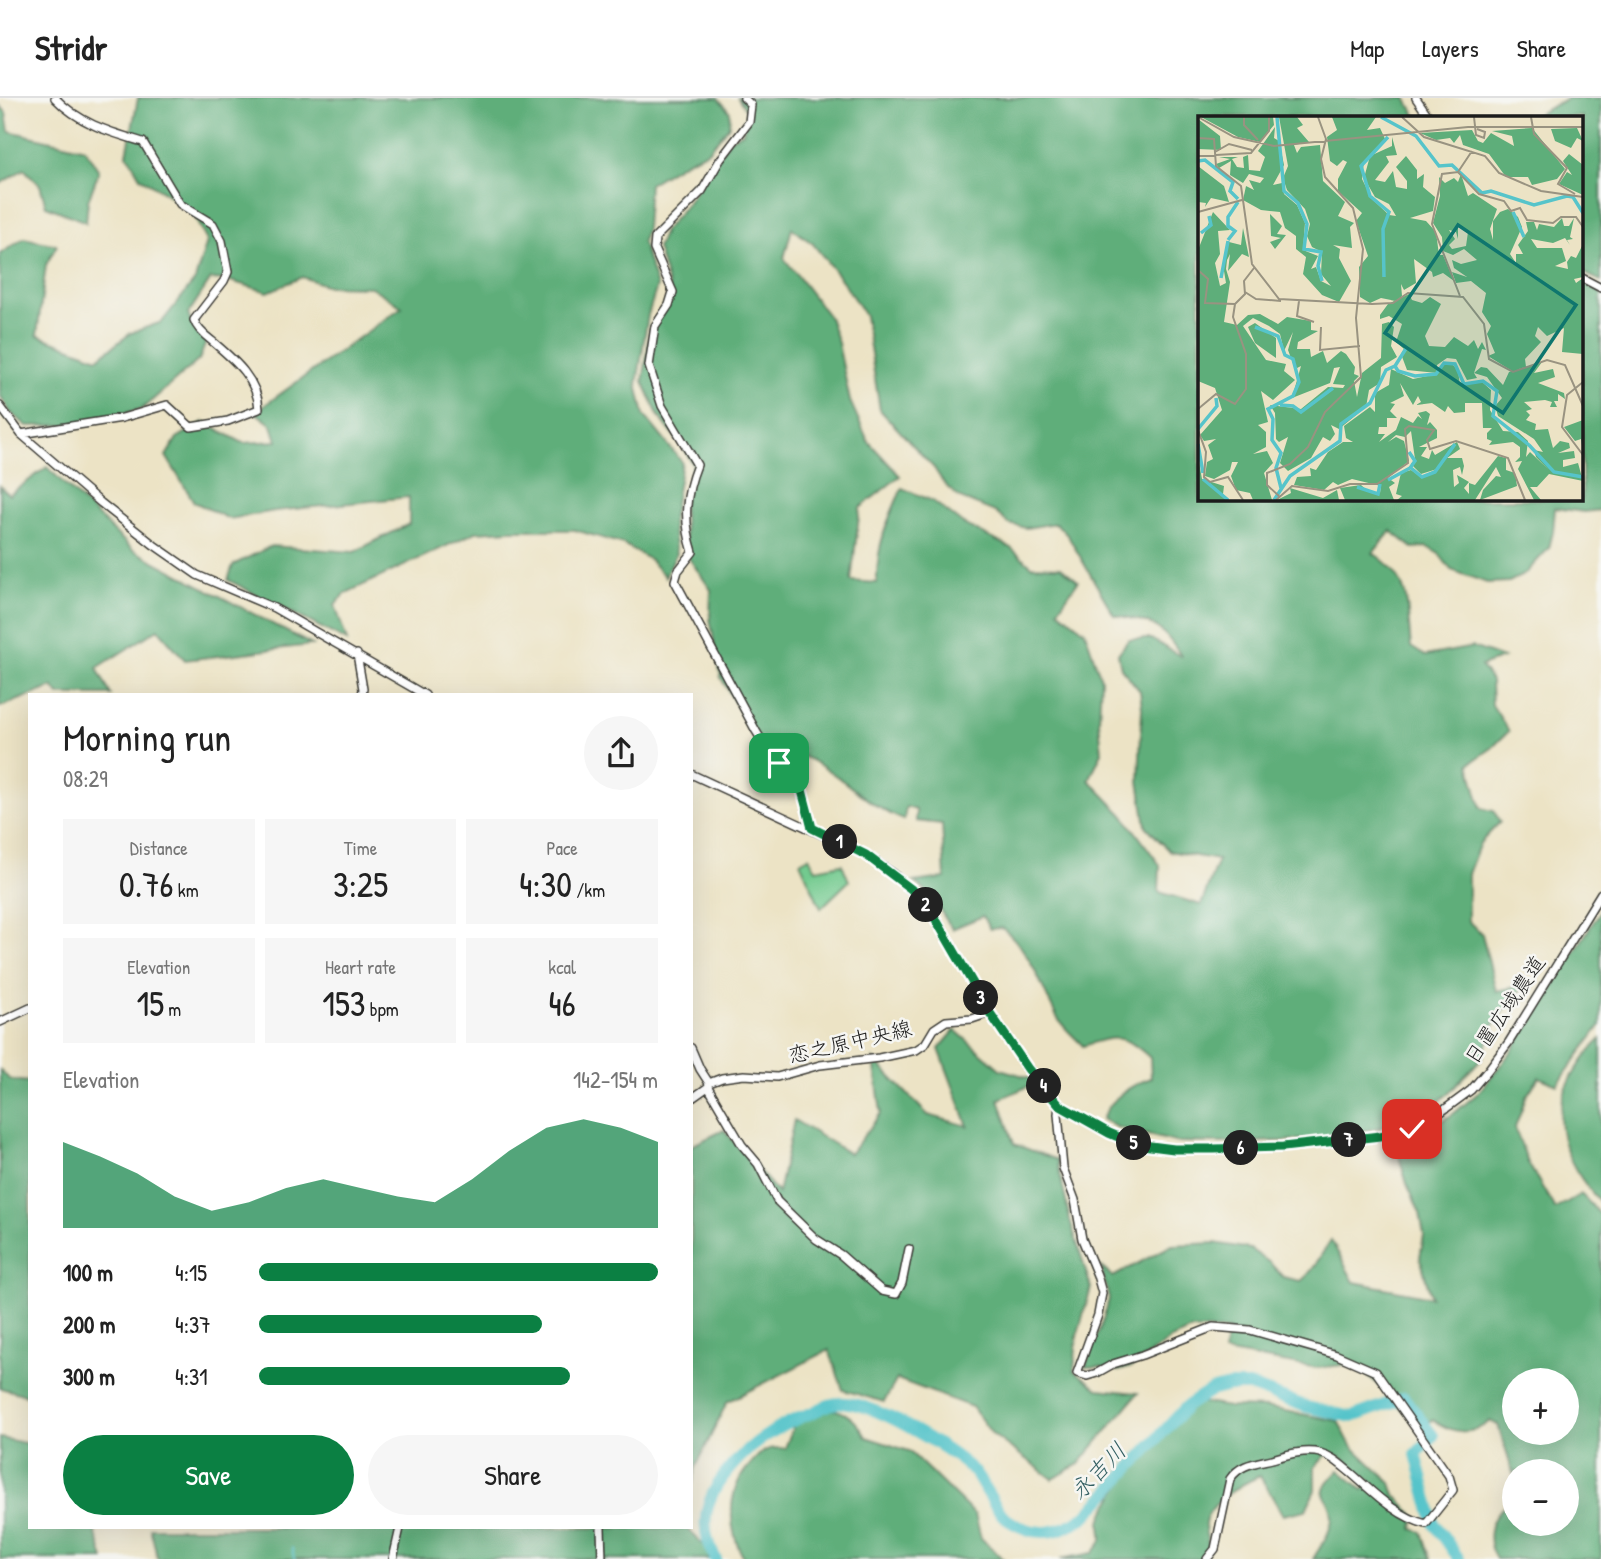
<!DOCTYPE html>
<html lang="en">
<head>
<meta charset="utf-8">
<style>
  body { margin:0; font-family:"Patrick Hand","Klee One",sans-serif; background:#f6f6f6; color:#222; height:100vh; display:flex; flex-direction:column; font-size:26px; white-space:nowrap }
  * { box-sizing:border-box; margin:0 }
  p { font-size:23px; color:#767676 }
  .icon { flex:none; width:38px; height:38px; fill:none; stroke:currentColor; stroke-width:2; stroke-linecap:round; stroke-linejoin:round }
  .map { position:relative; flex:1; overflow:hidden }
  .side { position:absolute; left:28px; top:595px; width:665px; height:836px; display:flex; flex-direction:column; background:#fff; border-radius:0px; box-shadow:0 7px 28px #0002 }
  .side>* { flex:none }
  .fabs { position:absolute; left:1502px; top:1270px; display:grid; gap:14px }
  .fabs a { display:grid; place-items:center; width:77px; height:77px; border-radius:50%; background:#fff; box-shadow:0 7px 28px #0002; font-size:35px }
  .pin { position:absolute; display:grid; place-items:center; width:60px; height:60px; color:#fff; margin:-30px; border-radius:14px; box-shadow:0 4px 10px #0006 }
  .km { position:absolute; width:35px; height:35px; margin:-18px; border-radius:50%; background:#222; color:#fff; font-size:19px; line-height:35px; text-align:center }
  .round { display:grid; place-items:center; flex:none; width:74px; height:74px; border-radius:37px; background:#f6f6f6 }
  .head { display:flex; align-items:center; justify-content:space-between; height:119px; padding:0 35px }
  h1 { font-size:38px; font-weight:600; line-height:52px }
  .metrics { display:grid; grid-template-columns:repeat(3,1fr); gap:10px; height:119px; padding:7px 35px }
  .metrics div { display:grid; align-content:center; border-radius:0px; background:#f6f6f6; text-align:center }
  .metrics b { font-size:35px; font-weight:600 }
  .metrics small { font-size:19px; font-weight:400 }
  .metrics p { font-size:19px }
  .chart { height:196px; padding:14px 35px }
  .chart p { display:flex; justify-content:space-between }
  .chart svg { width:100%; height:126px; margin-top:7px; fill:#0b8043; opacity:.7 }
  .button { display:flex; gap:14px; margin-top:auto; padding:14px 35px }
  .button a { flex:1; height:80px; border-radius:42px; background:#0b8043; color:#fff; font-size:28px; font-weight:600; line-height:80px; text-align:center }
  .button a+a { background:#f6f6f6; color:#222 }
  ul { padding:0 35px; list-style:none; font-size:23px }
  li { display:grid; grid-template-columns:112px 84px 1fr; align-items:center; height:52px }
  li i { height:18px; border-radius:9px; background:#0b8043 }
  header { display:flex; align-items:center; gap:42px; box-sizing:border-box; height:98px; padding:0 35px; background:#fff; border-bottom:2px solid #e0e0e0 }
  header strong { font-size:33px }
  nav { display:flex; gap:38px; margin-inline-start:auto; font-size:24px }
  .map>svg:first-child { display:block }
  .green { fill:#73ca8f; stroke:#487356; stroke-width:2 }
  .forest { fill:#5eae7a; stroke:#3d654b; stroke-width:2; fill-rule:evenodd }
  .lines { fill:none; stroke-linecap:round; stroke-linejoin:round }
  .stream { stroke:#56c4ca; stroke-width:2 }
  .river { stroke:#56c4ca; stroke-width:12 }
  .minor-casing { stroke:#3b3a35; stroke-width:10 }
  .minor { stroke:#fff; stroke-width:7 }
  .route-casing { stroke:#fff; stroke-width:14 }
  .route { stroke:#0b8043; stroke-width:9 }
  .labels { text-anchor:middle; stroke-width:5; stroke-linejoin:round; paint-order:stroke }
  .street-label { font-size:21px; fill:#1c1c1c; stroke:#f6f6f2 }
  .water-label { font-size:23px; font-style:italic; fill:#335f62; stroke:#f6f6f2 }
  .inset-river { fill:none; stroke:#56c4ca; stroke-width:3.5 }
  .inset-road { fill:none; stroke:#999381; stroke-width:2 }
  .view { fill:#0f766e; fill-opacity:0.15; stroke:#0f766e; stroke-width:3.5 }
  .inset-edge { fill:none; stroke:#1c1c1c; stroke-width:3.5 }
</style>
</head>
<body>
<header>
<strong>Stridr</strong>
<nav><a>Map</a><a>Layers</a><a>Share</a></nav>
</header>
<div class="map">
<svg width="1601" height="1461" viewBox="0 0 1601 1461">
  <rect width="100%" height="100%" fill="#f6f6f2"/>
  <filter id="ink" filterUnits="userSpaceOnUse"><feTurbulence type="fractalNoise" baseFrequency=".0143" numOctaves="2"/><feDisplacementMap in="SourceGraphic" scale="14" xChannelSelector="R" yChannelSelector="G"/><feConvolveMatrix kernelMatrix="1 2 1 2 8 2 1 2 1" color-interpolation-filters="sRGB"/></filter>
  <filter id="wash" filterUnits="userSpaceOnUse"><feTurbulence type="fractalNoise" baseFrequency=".00686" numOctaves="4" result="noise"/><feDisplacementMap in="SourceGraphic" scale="28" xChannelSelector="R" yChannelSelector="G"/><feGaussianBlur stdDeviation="1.57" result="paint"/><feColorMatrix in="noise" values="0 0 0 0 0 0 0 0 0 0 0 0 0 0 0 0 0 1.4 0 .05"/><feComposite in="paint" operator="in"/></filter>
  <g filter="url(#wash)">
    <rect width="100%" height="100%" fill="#ece3c5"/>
    <path class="green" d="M809,759L816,771L842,766L849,783L821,810L800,764Z"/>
    <path class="forest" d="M138,0H718L730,14L729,28L708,53L685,64L649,86L646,130L642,144L657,188L648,217L637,286L644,317L682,364L672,424L676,456L665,479L650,462L623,446L575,432H510L476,434L346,495L335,507L347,543L228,482L233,467L271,448L354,454L409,426V399L275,413L229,421L194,404L166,358L177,340L204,324L243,345L277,343L272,327L255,314L402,209L371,189L328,188L302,179L268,194L227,182L211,181L188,216L192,227L208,239L199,262L142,311L77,327L27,328L10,314L0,297V156L24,140L57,147L46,167L37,237L98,260L131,235L162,224L195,182L207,143L190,111L140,79L127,56Z
      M738,0H1406L1417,19H1200V401H1582V184L1601,195V412L1584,414L1555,410L1553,434L1549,450L1525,476L1509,484L1487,485L1451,472L1439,456L1427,449L1413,450L1391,433L1373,455C1412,481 1406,505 1411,549L1425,558L1473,549L1503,560L1481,568L1491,583L1492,607L1509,633L1492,650L1469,666L1481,710L1494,713L1500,724L1480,745L1468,776V823L1482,836L1496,893L1525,887L1496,922L1482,960L1449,995L1424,1015L1407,1022L1388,1028L1332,1039L1284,1043L1221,1045L1175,1044L1116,1029L1102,1021C1112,999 1129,988 1151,980L1150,960C1124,936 1116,937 1083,948C1075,939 1063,930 1057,919C1040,887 1031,852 1002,830L990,831L983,818L952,831L930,796L914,784L945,780L942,726L916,723V712L906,709L904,722C854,704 822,647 762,652L721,580L710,521L711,492L686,456L683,404L693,367L684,351L658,317L643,283L651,230L668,206L669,189L657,150L664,133L686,107L730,41L743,34L747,13ZM792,130L813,146L843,184L865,218L880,312L934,370L945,387L960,400L995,414L1009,426L1026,430L1056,425L1068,438L1114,517C1155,525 1159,525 1182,559L1151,541H1129L1118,556L1121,570L1140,593L1142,610L1139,683L1146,728L1169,753L1218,762L1201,807L1159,794L1160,767L1123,717L1089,682L1102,654L1099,623L1101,581L1085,533L1058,512L1078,483L1061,469L1032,468L1011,450L963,426L933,403L902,390C887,423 876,449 877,485L851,483L860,410L900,378L868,343L850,303L838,245L829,219L784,160Z
      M1568,0H1601V183L1582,174V19H1532Z
      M0,8L6,14L9,33L85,51L99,73L88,103L86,124L46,108L40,87L24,71L0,86Z
      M47,369L133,452L312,547L185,562L158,531L97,570L111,597H59L53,589L0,609V388L9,397Z
      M1601,812V927L1557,987L1539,979L1526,999L1515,1030L1528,1065L1555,1111L1581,1096L1601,1117V1461H1496C1485,1444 1488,1423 1503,1409L1514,1410V1426H1566V1374H1514V1378L1498,1327L1490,1323C1472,1339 1451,1335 1433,1322L1419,1328L1365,1274L1350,1266L1318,1270L1223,1254L1229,1232H1191L1171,1241L1131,1269L1119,1273L1100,1269H1085L1102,1225L1109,1201L1101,1169L1113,1179L1172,1147L1215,1145L1250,1151L1270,1165L1283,1179L1301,1183C1315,1172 1320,1157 1331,1142L1354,1184L1431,1199L1420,1159L1424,1137L1420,1115L1407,1086L1396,1048L1415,1040L1453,1016L1478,995L1512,953ZM1514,1283H1566V1335H1514Z
      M955,932L1000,971L1041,983L999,1001L1014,1046L1057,1062L1070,1122L1091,1190L1077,1239L1074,1272L1098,1291L1138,1295L1079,1366L1053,1381L992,1336L972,1309L897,1281L884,1304L843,1292L829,1252L727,1304L696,1369L691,1391V1048L724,1032L778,1095L794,1022L850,1056L881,1015L874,962L928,1017L968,1028L939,951Z
      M1601,941V1105C1565,1066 1543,1020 1577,971C1584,960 1591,950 1601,941Z
      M0,972L10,982L30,984V1298L0,1290Z
      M1200,1304L1229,1309L1269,1310L1338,1323L1350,1346L1391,1385L1395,1397L1415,1418L1413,1431L1422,1434L1431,1461H1313C1320,1449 1331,1435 1332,1420C1332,1393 1309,1402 1339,1372L1363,1392L1373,1385L1341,1359L1329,1354L1315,1369V1392L1306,1412L1283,1417L1260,1378C1243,1385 1206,1406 1205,1427C1205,1442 1215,1451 1200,1461H1060L1093,1455C1096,1451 1101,1446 1102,1441C1103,1434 1099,1427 1102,1420C1116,1386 1170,1325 1200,1304Z
      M829,1311C846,1312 858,1324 866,1339L909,1353L975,1417L981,1440L1003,1461H744C728,1432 726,1395 748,1369C754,1362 760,1354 769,1351C774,1350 780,1350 785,1350L795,1324Z
      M0,1340L30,1346V1430H94L104,1461H0Z
      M150,1430H686L719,1461H158Z"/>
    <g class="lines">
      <path class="stream" d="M292,1450L294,1461"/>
      <path class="river" d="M716,1461C701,1435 702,1411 718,1386C741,1352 771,1330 809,1316C819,1312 828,1305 839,1305C870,1302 948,1349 971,1371C984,1384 996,1414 1008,1422C1037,1441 1059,1436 1086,1418L1187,1308L1210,1293L1229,1288H1250L1307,1309L1352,1319L1404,1300L1433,1338L1416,1356L1434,1425L1459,1461"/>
    </g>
  </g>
  <g filter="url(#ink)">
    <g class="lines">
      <defs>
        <path id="minor" d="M744,0L751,7L749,24L720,62L702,93L655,140L654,151L673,194L669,207L655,228L649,268L662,308L697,367C685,397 683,423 693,454L678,473L675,483L756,633L770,656L779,665L794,674L799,681L812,730
          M1416,0L1429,19
          M1582,180L1601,190
          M0,308L21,336L101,405L154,447L197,477L274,510L425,597
          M21,336L122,320L167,307L191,329L228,323L259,311C258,281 233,261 212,243C204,237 197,231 194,222L224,183L228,174L222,143L213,126L180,106L143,44C110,34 80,26 55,0
          M357,556L363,591L362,597
          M691,676L866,757L894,776L931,812L990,915L1028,971L1059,1007L1095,1028L1135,1046L1174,1051L1283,1049L1333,1044L1380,1038L1412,1031L1433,1020L1471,992L1488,972L1509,944L1601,795
          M0,924L30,910
          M691,950L700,971L709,985
          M709,985L722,980L744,977L777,979L820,967L879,960L916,952L925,946L934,931L946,923L972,921L990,915
          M708,989L742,1047L758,1066L777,1103L816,1141L841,1157L882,1193L896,1196L902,1185L909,1151
          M691,1001L708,989L709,986
          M1059,1007L1058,1016L1063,1070L1075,1102L1082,1141L1097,1177L1102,1195L1098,1217L1077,1275L1087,1278L1097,1275L1113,1266L1142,1257L1213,1229L1250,1232L1337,1257L1376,1274L1449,1378L1453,1392L1426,1426C1397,1419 1373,1394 1351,1375C1341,1367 1332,1358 1320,1355C1305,1351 1286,1357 1272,1361C1255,1365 1240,1366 1230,1381L1215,1451L1207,1461
          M601,1430L602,1461
          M393,1461L400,1430"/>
      </defs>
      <use href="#minor" class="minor-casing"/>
      <use href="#minor" class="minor"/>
    </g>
  </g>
  <g class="lines" filter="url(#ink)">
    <defs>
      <path id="route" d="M779,665L794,674L799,681L812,730L866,757L911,791L931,813L990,915L1028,971L1059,1007L1109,1035L1135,1046L1174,1051H1214L1283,1049L1380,1038L1412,1031"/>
    </defs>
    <use href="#route" class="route-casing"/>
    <use href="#route" class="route"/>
  </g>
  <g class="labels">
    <g class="street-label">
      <text transform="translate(1505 912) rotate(-56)" y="7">日置広域農道</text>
      <text transform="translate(850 944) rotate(-13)" y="7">恋之原中央線</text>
    </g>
    <g class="water-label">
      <text transform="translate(1098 1373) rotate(-46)" y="8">永吉川</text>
    </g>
  </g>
  <g transform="translate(1198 18)">
    <rect width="385" height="385" fill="#ece3c5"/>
    <path d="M3,1H75L76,9L62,26L40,21ZM81,1H99L105,9L99,12L111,26L96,29L99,37L103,31L122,29L125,65L147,86L140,100L156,107L152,111L154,132L135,129L142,133L141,142L153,165L141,186L124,179L105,158L108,141L98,133V120L87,112L82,96L63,94L45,84L48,70L56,74L51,64L62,67L66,62L51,58L45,67L32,59L33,45L21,52L18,48L32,43L21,41H40L34,43L39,51L46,52L45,41L50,39L51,54L62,55L67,41L60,35L77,11L76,22L81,25L86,49L75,69L84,67L86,78L99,89L107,107L105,134L120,140L113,153L118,151L123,165L133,170L123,158L124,136L114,131L109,120L112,108L107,93L89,74L85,62L90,50ZM134,1H178L169,14L182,12L188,25L166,45L164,63L174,83L191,99L198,100L191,88L177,81L166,62L172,40L194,30V21L199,39L188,40L191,46L177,64L187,66L195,55L198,71L209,73V65L198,51L208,40L219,54V63L226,58L225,71L237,81L235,95L212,102L228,105L238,116L241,139H245L256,165L245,157L235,161L234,156L216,143L218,167L206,174L203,168L204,180L198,185L183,182L172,187L162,181L161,151L170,140L158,105L164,97L140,75V63L149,46L145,44L139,50L132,45L129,21L139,14ZM0,3L22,20L23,34L0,33ZM334,12L367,53L359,63L334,69L330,61H308L291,38L265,29L262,19L256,27L252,22L238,24L222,17L274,14L280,25L285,27L293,17L316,30L314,20L294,15ZM379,12L385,25L379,22L373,32L357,25L353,13ZM371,38L385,49V79L361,68L369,56L374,59L365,45ZM0,50L26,70L31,86L13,82L7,91L8,87L0,86ZM263,58L270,80L275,77L299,93L292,113L295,124V105L302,96L310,93L320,101L324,111L312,138L318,147V138H325L320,129L330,115L328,106H336L339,114L341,108L356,111L364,102L366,110H371L376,102L372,121L375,123L369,124L372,129L367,122L355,127L333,123L339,132H364L368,145L357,150L370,153L369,146L373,140L378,142L385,128V161L376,163L378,167L385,162V238L364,236L366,212L349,220L340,211L337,220L343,226L327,243L328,251L314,255L290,240L297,237L289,218L293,210L284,196L288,177L273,165L258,167L254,156L269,161L256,152L254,144L263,148L279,144L266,133L255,139L245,135L244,121L235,107L242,80L241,61L247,67L256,62L260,66ZM260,110L270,116L268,130L254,133L251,129L257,123L251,114L258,116L260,123ZM15,96L32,114L20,115L22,138L17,147L22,170L28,167L25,149L31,126L43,129L45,112L51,141L44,138L30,155L32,138L29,144L28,153L32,166L26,206L39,209L50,199L62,198L80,208L89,201L113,205V214L120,215L100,226L99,233H112L113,241L125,235L129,247L143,235L148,238L157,251L156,258L161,260L156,265L159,281L164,257L183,242L184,208L191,206L196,211L193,230L199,241L183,251L182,267L171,274L168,291L141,313L133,309L137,318L132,325L125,321L113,342L90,355L82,347L90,321L81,326L78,323L77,297L72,289L103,293L130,271L145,272L147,269L135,268L142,251L136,252L132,267L94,282L103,250L97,253L90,234L95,216L86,235L82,218L71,210L55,202L45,210L68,244L88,248L86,255L97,264L75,284L63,275L70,306L60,309L68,316V331L55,338L69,335L75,347L66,357L74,384H55L52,377L38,374L33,360L40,346H34L32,354L16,363L7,360L9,346L15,343L10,329L18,323L6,325L2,319L24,294L17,272L0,265V134ZM72,98L84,110L79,118L88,119L77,133L72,126L83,122L73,120ZM211,178L214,184L224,187L232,181L243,188L227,220L231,230L247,231L256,221L270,230L276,224L280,233L284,226L288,234L284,233L276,257L283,251L289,252L305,269L311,256L344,246L336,257L355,253L357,261L340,267L366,277L367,283L360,278V285H356L359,291H352L354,286L347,284L326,286L334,293L328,295L332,299L328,304L338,308L337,314L350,313L355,332L362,325L371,327L372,332L360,337L376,335L377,342L365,344V351L380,347L385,365L351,358L339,371H332L343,384H336L320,353L324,345L317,346L322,341V331L315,326L291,329L294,325L289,323V317L294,312H285L284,287H267V296L256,297L250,290L247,296L234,287L218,289L223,286L220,280L215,289L202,267L206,280L192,287L197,288L192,295L199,302H189V311H181L180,318H187L181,326L198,314L203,301L215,307L220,300L224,303L220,297L228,295L232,298L229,309L232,306L239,314V322L221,331H229L223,340L231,343L234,334L237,339L259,326L262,333L249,342H264L266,350L264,359L262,351L255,354L256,371L261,367L259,359L271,366L266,372L271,378V367L277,369L300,340L308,342V354L317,357L319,370L282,384L285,374L298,360L303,361L298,351L277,384H199L204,380L198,378L203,357L213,354L223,361L239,353L223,358L213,348L217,343L213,315L207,321L198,319L190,326L198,321L206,325L211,345L190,362L197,367L191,371L196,384H147L142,372L163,369L172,377H182L183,370L154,363L140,369L135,366L126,374L96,369L99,361L113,360L112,352L118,354L130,336L145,326H155L148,322L146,310L172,291L177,296V277L191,269L193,253L215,263L239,258L244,249L253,247L260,254L262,270L283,265L293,274L292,294L305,315L320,316L330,325L328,341L332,336L351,354L338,341L336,334L345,336L336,323L300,300L297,290L304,282L289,261L276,257L279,262L269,264L258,243L249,242L239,249V257L209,254L203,238L206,233L198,226L204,208L191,200L182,203V199L190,188ZM57,207L78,222V242L57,227L50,211ZM385,304V337L383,323L377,325L366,311ZM0,341L4,363L26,370L25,378L31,384H0ZM92,372L125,382L139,374L141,384H79L93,377Z" fill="#5eae7a" fill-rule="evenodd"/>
    <path class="inset-river" d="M79,1L86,75L100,87L109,108L106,133L123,136L120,150L124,165M183,1L218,20L241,50L254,49L284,77L293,75L336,89L369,80L375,81L385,97M0,45L7,44L35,66L32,75L40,83M315,96L326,121M3,117L13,109L11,100M30,124L37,115L30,110V101L40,86M186,161L185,113L191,96L172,80L163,50L190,21M23,162L30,125M57,211L80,220L87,239L95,243L101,266L95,280L70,293L75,303L74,324L83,337L78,352L83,372M197,250L209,231M82,289L95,290L103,296L135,272M0,313L19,290L18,282M0,328L5,357M331,329L356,356L385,361M213,352L224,361L237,356L257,328M5,363L30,384M190,364L212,352L217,345L211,336M159,371L180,378L182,368M76,384L92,360L142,325L143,308L172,287L188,254L197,250L200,255L217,260L238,258L246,247L257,248L266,268L285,265L299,275L295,300L331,329"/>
    <path class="inset-road" d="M0,1L36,21L76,30L270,11H385M46,1V9L60,24M204,1L226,21L287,40L301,57L343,75L385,81M276,1L278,19L286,22L287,16L279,13M333,1L336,18L369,52L360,68L377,78M0,22L16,23L18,50L43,70L54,148L81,183L174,188L195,187L210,177L265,181L286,208L291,243L315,256L349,244L367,249L385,290M17,36L31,28L54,34M0,40L53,37L71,15V1M260,56L274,35M0,96L44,84M0,154L10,163L7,187L37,188M47,176L58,183L83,185M262,180L234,108L244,58L260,56L281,78L306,85L313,95L322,92L329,104L355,107L363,101H378L385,111M101,185L99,200L116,206M123,211L122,234L162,230M385,266L369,279L364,311L385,339M0,293L18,278L37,288L48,273V238L35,201L37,188L47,178L46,165L56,152M0,314L8,336L6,361L12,366L30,361L45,384M81,380L69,369V357L92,348L110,331L127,296L163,261L158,202L165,133L155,92L127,61L123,43L128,23L120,1M78,384L94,370L130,375L152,368H179L210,347L207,313L211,310L236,314L229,324L232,333L258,325L310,342L327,384"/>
    <path class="view" d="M260,109L378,189L305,297L187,217Z"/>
    <rect width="385" height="385" class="inset-edge"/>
  </g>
</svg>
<div class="fabs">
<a>+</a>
<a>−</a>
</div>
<div class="pin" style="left:779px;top:665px;background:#1e9e55"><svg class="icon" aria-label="arrive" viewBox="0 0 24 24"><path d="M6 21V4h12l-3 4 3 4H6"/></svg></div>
<div class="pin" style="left:1412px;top:1031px;background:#d93025"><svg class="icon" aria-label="check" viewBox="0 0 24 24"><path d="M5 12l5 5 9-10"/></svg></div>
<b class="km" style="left:840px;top:744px">1</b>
<b class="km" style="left:926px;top:807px">2</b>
<b class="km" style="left:981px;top:900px">3</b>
<b class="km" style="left:1044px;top:988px">4</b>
<b class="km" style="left:1134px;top:1045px">5</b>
<b class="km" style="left:1241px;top:1050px">6</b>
<b class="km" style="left:1349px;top:1042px">7</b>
<section class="side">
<div class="head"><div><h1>Morning run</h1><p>08:29</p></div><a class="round"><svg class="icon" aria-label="share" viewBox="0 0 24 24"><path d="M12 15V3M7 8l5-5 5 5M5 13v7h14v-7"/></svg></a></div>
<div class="metrics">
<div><p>Distance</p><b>0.76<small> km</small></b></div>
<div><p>Time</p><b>3:25</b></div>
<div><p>Pace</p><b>4:30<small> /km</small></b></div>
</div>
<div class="metrics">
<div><p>Elevation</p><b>15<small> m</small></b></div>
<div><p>Heart rate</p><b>153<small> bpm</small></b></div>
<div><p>kcal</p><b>46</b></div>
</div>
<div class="chart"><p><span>Elevation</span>142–154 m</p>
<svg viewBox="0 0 160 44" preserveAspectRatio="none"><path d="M0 44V14L10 19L20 25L30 33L40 38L50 35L60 30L70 27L80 30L90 33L100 35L110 27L120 17L130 9L140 6L150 9L160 14V44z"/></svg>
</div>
<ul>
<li><b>100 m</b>4:15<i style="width:100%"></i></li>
<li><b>200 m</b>4:37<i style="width:71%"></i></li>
<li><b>300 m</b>4:31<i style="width:78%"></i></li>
</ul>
<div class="button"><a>Save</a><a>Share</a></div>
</section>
</div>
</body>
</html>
